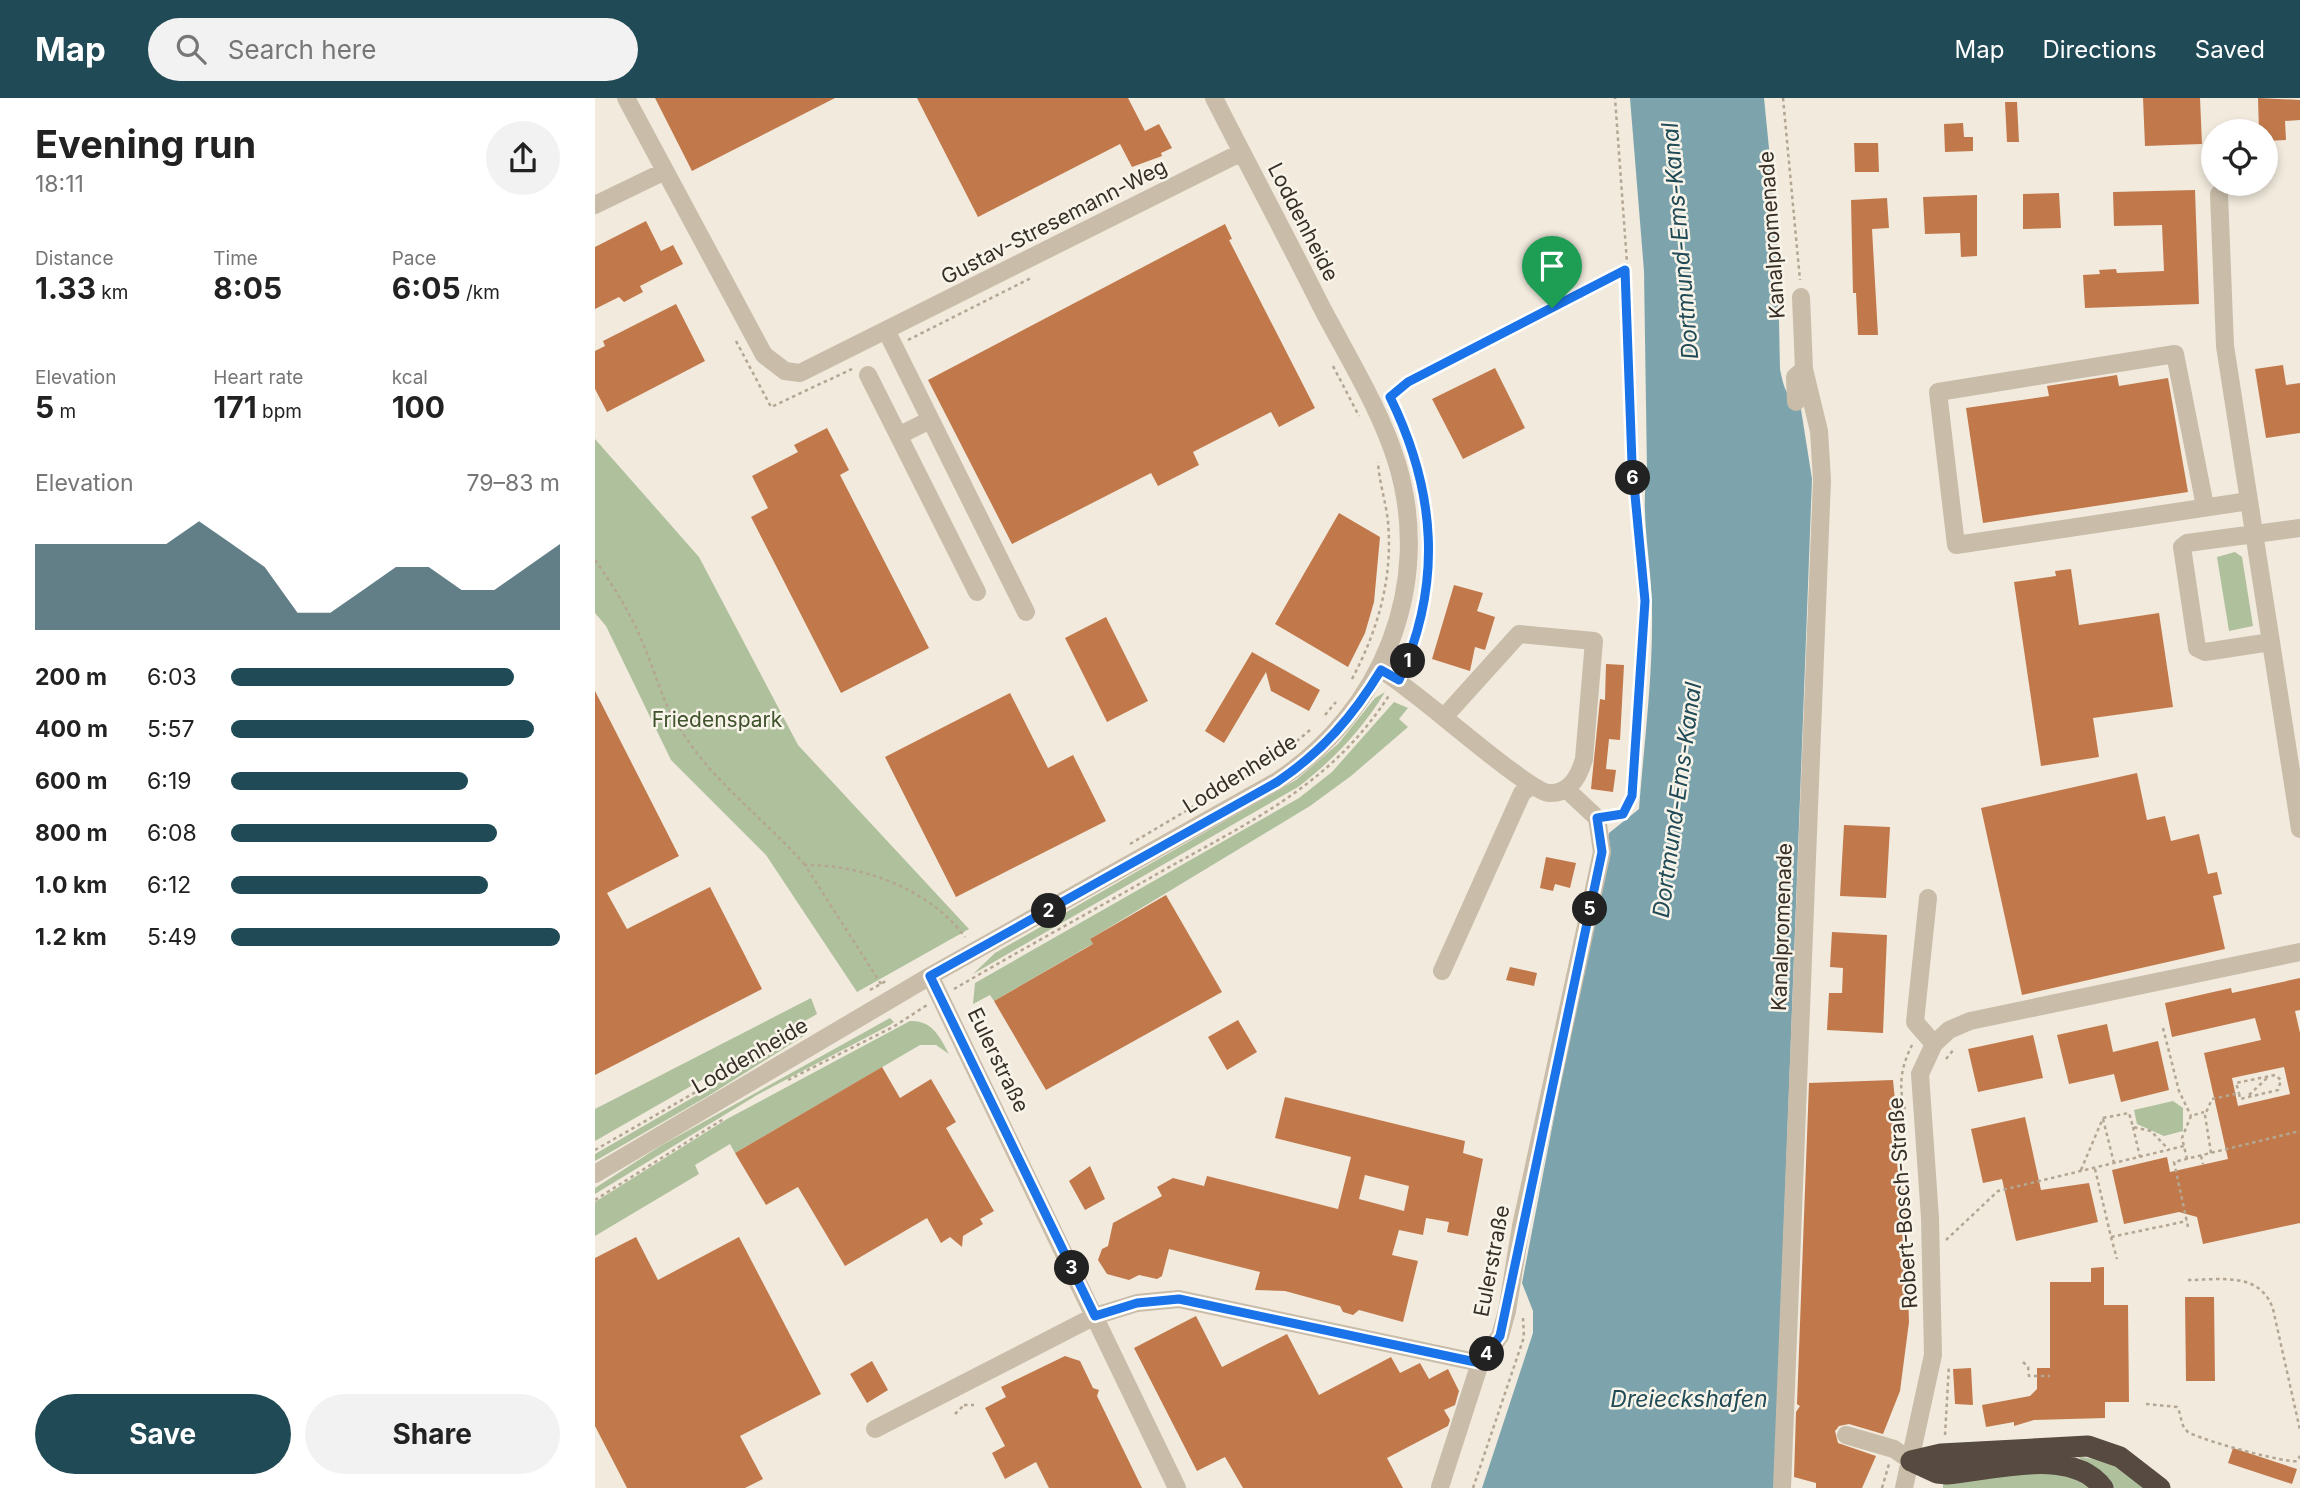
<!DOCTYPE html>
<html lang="en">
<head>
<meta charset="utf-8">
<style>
  body { margin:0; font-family:Inter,sans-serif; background:#f2f2f2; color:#222; height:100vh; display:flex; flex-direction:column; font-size:26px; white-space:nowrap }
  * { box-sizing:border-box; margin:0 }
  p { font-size:23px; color:#767676 }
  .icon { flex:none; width:38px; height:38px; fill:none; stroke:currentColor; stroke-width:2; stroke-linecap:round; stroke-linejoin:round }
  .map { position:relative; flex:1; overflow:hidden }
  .panel { display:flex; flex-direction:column; background:#fff; width:595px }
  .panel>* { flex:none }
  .tools { position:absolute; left:1606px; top:21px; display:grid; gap:14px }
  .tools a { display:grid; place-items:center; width:77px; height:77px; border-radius:50%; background:#fff; box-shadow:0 4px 10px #0003; font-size:35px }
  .pin { position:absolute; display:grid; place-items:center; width:60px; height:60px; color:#fff; margin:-72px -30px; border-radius:50% 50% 50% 0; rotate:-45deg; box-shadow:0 0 7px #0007 }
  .pin .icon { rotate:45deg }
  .km { position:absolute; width:35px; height:35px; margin:-18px; border-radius:50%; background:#222; color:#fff; font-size:19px; line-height:35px; text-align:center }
  .round { display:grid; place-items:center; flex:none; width:74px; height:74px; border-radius:37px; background:#f2f2f2 }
  .overview { display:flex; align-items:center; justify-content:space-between; height:119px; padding:0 35px }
  h1 { font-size:38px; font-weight:700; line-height:52px }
  .figures { display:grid; grid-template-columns:repeat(3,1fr); gap:10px; height:119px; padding:7px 35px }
  .figures div { display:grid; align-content:center }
  .figures b { font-size:30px; font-weight:700 }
  .figures small { font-size:19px; font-weight:400 }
  .figures p { font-size:19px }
  .chart { height:196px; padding:14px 35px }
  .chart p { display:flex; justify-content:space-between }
  .chart svg { width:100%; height:126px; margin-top:7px; fill:#204a56; opacity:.7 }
  .action { display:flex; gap:14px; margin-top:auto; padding:14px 35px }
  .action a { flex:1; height:80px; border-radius:42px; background:#204a56; color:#fff; font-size:28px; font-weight:700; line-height:80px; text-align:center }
  .action a+a { background:#f2f2f2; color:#222 }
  ul { padding:0 35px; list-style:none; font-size:23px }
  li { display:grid; grid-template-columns:112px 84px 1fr; align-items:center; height:52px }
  li i { height:18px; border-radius:9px; background:#204a56 }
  header { display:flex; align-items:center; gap:42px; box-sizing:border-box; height:98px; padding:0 35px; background:#204a56; color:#fff }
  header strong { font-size:33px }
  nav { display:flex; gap:38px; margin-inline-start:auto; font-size:24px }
  .search { width:490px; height:63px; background:#f2f2f2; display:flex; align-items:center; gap:18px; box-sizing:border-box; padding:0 24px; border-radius:38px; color:#767676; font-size:26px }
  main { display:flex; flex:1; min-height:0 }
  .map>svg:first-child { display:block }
  .green { fill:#afc09d }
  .water { fill:#7da4ad }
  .building { fill:#c1794b; fill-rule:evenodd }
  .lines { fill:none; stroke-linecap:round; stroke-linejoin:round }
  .path { stroke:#b4a693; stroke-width:2.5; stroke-dasharray:3.5 3.5; stroke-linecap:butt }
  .minor { stroke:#c9bca9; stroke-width:18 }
  .highway { stroke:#574a40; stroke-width:21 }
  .route-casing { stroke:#fff; stroke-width:14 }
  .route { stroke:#1a73e8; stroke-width:9 }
  .labels { text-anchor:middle; stroke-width:5; stroke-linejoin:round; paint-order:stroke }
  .street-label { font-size:21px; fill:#362f28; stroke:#f9f4e9 }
  .park-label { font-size:21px; fill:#40532d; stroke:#f9f4e9 }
  .water-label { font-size:23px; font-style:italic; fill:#204a56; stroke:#f9f4e9 }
</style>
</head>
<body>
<header>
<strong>Map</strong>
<div class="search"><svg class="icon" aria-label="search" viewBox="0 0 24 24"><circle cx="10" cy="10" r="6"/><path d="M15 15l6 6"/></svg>Search here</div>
<nav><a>Map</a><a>Directions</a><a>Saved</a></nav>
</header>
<main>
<section class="panel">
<div class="overview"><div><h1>Evening run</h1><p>18:11</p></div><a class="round"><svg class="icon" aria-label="share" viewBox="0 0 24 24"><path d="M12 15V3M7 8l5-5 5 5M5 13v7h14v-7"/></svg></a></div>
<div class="figures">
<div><p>Distance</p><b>1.33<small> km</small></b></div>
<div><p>Time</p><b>8:05</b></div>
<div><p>Pace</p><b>6:05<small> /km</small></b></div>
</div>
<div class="figures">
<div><p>Elevation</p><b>5<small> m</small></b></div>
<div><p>Heart rate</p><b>171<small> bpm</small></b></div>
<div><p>kcal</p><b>100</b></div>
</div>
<div class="chart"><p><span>Elevation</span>79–83 m</p>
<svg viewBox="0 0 160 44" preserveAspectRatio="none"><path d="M0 44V14L10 14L20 14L30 14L40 14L50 6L60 14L70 22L80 38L90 38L100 30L110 22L120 22L130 30L140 30L150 22L160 14V44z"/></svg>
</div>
<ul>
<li><b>200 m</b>6:03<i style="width:86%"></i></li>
<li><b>400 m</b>5:57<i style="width:92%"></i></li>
<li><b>600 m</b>6:19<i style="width:72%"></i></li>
<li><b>800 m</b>6:08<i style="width:81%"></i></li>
<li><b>1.0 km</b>6:12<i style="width:78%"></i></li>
<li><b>1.2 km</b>5:49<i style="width:100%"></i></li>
</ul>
<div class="action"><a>Save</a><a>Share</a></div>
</section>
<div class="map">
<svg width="1705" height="1390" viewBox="0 0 1705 1390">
  <rect width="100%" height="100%" fill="#f1eadd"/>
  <path class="green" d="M0,341L104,459L203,647L374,831L262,894L171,757L76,662L11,528L0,515Z
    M1640,454L1647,459L1658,528L1634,533L1622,459Z
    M790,594C767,632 738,662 703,689L378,876L400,855L701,682L743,646L780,600Z
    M799,604L813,610L804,621L813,629L756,678L715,708L495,841L498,846L492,849L399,903L395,897L378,906L380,885L704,700L737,674Z
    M216,900L222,916L0,1043V1011Z
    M295,920L299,924L295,927L162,997L0,1096V1090L67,1047Z
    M315,923C337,922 345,939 354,956L341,947H325L140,1055L135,1046L100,1067L104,1076L0,1138V1104L132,1021Z
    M208,936H212L113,998L0,1063V1056Z
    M1578,1003L1588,1010V1033L1569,1038L1542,1026L1539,1012Z
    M1482,1358L1518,1365L1555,1390H1518Z
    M1442,1374L1473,1377L1495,1390H1348V1386Z"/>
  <path class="water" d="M1035,0H1169L1182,131L1185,271C1188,285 1190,300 1205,305L1217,381L1179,1390H887L938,1235V1213L927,1185L1014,735L1044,711C1049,645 1058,579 1057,513C1057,467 1045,419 1052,374L1049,173Z"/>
  <path class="building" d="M60,0H240L97,73Z
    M322,0H533L550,33L564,26L577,50L566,55L567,58L537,69L525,46L383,119Z
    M1548,0H1605L1607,46L1550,48Z
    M1663,0L1705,2V22L1690,23L1691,42L1671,43V33H1664Z
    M1410,4H1422L1424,44H1412Z
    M1368,25L1369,39H1378V53L1350,54L1349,26Z
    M1259,45H1283L1284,74H1260Z
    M1600,92L1604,206L1490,210L1488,177L1505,176L1504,172L1521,171L1522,175L1569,173L1567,127L1519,128L1518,94Z
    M1464,95L1466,130L1428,131V96Z
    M1382,97V158L1366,159L1365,135L1330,136L1328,99Z
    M1292,100L1294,130L1277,131L1283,237H1263L1261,195H1258L1256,102Z
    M51,123L66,153L78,147L88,166L45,188L48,194L29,204L24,199L0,211V149Z
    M630,126L637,141L634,142L720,310L684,329L676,314L598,354L604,367L563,388L556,375L417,446L333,282Z
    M81,206L110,263L12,314L0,291V253L10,248L8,243Z
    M1688,267L1691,287L1705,285V335L1671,340L1660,271Z
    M900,270L930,330L868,361L837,301Z
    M1522,277L1524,288L1573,280L1593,394L1388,425L1371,310L1454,298L1452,288Z
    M232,330L254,372L245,377L334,550L246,595L156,419L173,410L157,378L203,354L199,347Z
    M744,415L785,439L779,504L770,535L753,569L680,526Z
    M1476,471L1484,527L1564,515L1578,609L1498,620L1504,659L1446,668L1419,484L1461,478L1460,473Z
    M859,487L888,495L882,513L900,519L890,552L880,549L875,573L837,561Z
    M511,519L553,603L512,624L470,540Z
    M657,554L725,592L714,613L676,593L671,574L629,645L610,633Z
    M1011,566L1029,567L1025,642L1014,641L1011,671L1021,672L1018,694L996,691L1005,601L1010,602Z
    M0,593L84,758L12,795L32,831L115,789L167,891L0,977Z
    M415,595L453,670L478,657L511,723L361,799L290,659Z
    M1542,675L1552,722L1570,718L1576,743L1604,736L1613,776L1622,774L1627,796L1618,798L1630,851L1427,897L1386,710Z
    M1249,727L1295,729L1291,800L1245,798Z
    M951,759L981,765L975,790L960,786L958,793L945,790Z
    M571,797L627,894L451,992L399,903L498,846L495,841Z
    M1237,834L1292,837L1288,935L1232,932L1234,895H1247L1248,870L1235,869Z
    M915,869L942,875L939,888L911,882Z
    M1705,880V912L1700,913L1705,935V1125L1608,1146L1602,1119L1584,1114L1529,1126L1517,1072L1572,1059L1575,1074L1633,1061L1609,955L1666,942L1660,920L1577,939L1570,905L1636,890L1637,895ZM1689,969L1695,996L1643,1008L1637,980Z
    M643,922L662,954L632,972L613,939Z
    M1512,926L1518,954L1563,943L1574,992L1526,1004L1519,976L1474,986L1462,937Z
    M1438,937L1448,980L1383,994L1373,951Z
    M287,969L305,1000L336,981L361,1024L351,1030L399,1113L385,1121L388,1126L368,1138L367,1149L355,1139L346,1145L332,1120L250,1168L203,1089L171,1107L140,1055Z
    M1298,982L1310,1106L1314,1224L1305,1293L1288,1336L1254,1326L1244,1328L1240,1333L1243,1345L1281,1358L1267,1390H1221V1385L1199,1379L1201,1314L1205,1308L1202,1306L1214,985Z
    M690,999L870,1043L868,1055L888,1061L873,1138L852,1134L854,1124L831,1120L828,1137L804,1132L797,1157L823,1163L808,1224L764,1212L758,1217L748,1214L745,1208L690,1193L660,1192L665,1174L574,1151L567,1178L562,1181L544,1177L534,1182L512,1176L503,1162L507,1151L513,1148L518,1125L567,1098L562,1089L578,1080L609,1088L612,1078L743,1111L756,1059L680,1040ZM770,1077L814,1088L809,1113L764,1101Z
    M1430,1019L1446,1092L1494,1085L1503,1124L1421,1143L1407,1081L1388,1085L1376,1031Z
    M495,1068L510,1101L490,1112L474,1083Z
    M41,1139L63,1182L144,1139L226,1296L145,1338L168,1381L150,1390H32L0,1328V1160Z
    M1509,1169V1207H1533L1534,1304H1510V1320L1439,1322L1419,1328V1324L1391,1329L1387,1307L1435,1298L1442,1291V1270H1455V1184H1496V1170Z
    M1590,1199H1619L1620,1283H1591Z
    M601,1218L627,1269L692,1236L724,1297L796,1259L805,1275L825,1265L834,1281L853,1271L864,1293L860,1307L849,1312L855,1322L853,1328L792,1360L808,1390H648L630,1359L602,1373L539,1250Z
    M470,1258L485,1263L498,1290L504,1292L502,1298L547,1390H454L441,1364L410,1381L397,1355L410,1348L390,1310L411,1299L406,1289Z
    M277,1263L293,1292L272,1305L255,1276Z
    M1376,1270L1378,1307L1360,1306L1358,1271Z
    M1638,1350L1702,1371L1697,1386L1633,1365Z"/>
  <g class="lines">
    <path class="path" d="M1188,0L1205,182
      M313,242L438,179
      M141,243L176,309L257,271
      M738,268L764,318
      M795,299L813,284L1028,173
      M797,305C838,386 849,484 810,569
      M0,462C20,490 37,518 50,550C61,577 68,605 84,629C117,684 169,720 210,767
      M757,581C783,532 798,480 793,424C791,404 784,384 783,364
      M730,617L741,604
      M1019,719L1032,711L1037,698L1050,503L1037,365L1030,172L1032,165L1020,0
      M535,746L684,658L715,632
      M286,886L210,767C269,767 334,791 370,839
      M359,891C426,852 495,814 562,776C655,723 735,689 795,596
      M275,892L291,883
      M1568,930L1584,993L1596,1018
      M1351,961L1360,950
      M193,982L298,929L332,907
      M1654,997L1672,980
      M1310,1011C1303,988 1306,969 1317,947
      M1508,1020L1534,1015L1538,1029L1556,1033L1574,1052
      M1508,1021L1519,1065
      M1538,1029L1545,1059
      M0,1052L200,937
      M1616,1055L1610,1017L1617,1001L1644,995L1645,1001L1683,992L1686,982L1680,977L1641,985L1644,995
      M1606,1058L1608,1066
      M1592,1061L1587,1040L1596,1018L1609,1014
      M1500,1071L1516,1139L1592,1123
      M1486,1072L1508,1020
      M0,1102L130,1020
      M1593,1129L1579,1064L1705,1033
      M1516,1139L1522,1161
      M1351,1142L1403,1093L1589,1048
      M1593,1182C1625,1182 1665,1173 1678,1211L1705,1332
      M1428,1264L1433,1269L1434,1278H1455
      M1551,1306L1582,1309C1587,1317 1585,1327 1592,1333C1600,1341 1694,1366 1702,1363L1705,1358
      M369,1307H379
      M360,1316L369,1307
      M1350,1337L1354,1267
      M878,1390L929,1239L928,1220
      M1287,1390L1294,1366"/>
    <path class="minor" d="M31,0L169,257L190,273L205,275L647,54
      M1624,96L1630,248L1705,731
      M0,107L68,74
      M1206,199L1209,271
      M292,234L431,514
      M273,277L382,494
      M305,337L335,322
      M1610,408L1580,256L1343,294L1361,447L1654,403
      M1676,544L1610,554L1602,550L1587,449L1592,445L1705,430
      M786,572C820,591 931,693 954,695C975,696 984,678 989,661L999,543L924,536L850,618
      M1333,800L1320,924L1339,946
      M847,873L927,695L936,688
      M335,878L582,1390
      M0,1076L335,878L682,683C787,614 839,488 802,365C785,310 752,258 726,208C691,138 654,69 619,0
      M280,1331L500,1218L542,1205L584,1201L885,1265L905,1238L912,1213L926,1128L1007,754L1002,720L971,691
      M1251,1337L1299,1351L1316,1363
      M845,1389L885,1265
      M1187,1390L1227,382L1224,333L1209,271L1200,279L1201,304
      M1309,1390L1338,1257L1335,1120L1325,976L1339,946L1354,932L1375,923L1705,854"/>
    <path class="highway" d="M1316,1363L1346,1356L1493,1348L1525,1359L1565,1390
      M1316,1363L1342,1375L1352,1376C1398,1372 1477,1348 1508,1390"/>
  </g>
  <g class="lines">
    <defs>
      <path id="route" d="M1030,172L1037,365L1050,503L1037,698L1028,716L1002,720L1007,754L905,1238L885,1265L584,1201L542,1205L500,1218L335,878L682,684C728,653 758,618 786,572L804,582C848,486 841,393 795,299L813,284Z"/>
    </defs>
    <use href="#route" class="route-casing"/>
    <use href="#route" class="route"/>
  </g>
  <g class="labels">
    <g class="street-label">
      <text transform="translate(459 124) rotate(-27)" y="7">Gustav-Stresemann-Weg</text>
      <text transform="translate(708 124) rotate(63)" y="7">Loddenheide</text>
      <text transform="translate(1177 137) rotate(-94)" y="7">Kanalpromenade</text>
      <text transform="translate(645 676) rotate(-32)" y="7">Loddenheide</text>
      <text transform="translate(1187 829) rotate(-88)" y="7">Kanalpromenade</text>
      <text transform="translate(155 958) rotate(-30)" y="7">Loddenheide</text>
      <text transform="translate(403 962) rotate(64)" y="7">Eulerstraße</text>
      <text transform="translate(1308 1105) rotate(-94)" y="7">Robert-Bosch-Straße</text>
      <text transform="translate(897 1163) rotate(-79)" y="7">Eulerstraße</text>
    </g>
    <g class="park-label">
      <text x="122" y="629">Friedenspark</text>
    </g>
    <g class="water-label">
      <text transform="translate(1085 143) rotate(-95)" y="8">Dortmund-Ems-Kanal</text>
      <text transform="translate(1082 702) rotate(-82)" y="8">Dortmund-Ems-Kanal</text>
      <text x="1094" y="1309">Dreieckshafen</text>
    </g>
  </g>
</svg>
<div class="tools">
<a><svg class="icon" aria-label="locate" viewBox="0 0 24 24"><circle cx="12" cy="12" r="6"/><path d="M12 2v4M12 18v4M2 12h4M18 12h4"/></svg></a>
</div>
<div class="pin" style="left:957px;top:210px;background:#1e9e55"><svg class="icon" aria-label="arrive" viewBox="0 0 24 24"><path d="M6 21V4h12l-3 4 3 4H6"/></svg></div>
<b class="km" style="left:813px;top:563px">1</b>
<b class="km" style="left:454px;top:813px">2</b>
<b class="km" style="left:477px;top:1170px">3</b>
<b class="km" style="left:892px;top:1256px">4</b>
<b class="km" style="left:995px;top:811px">5</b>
<b class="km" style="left:1038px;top:380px">6</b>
</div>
</main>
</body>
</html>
